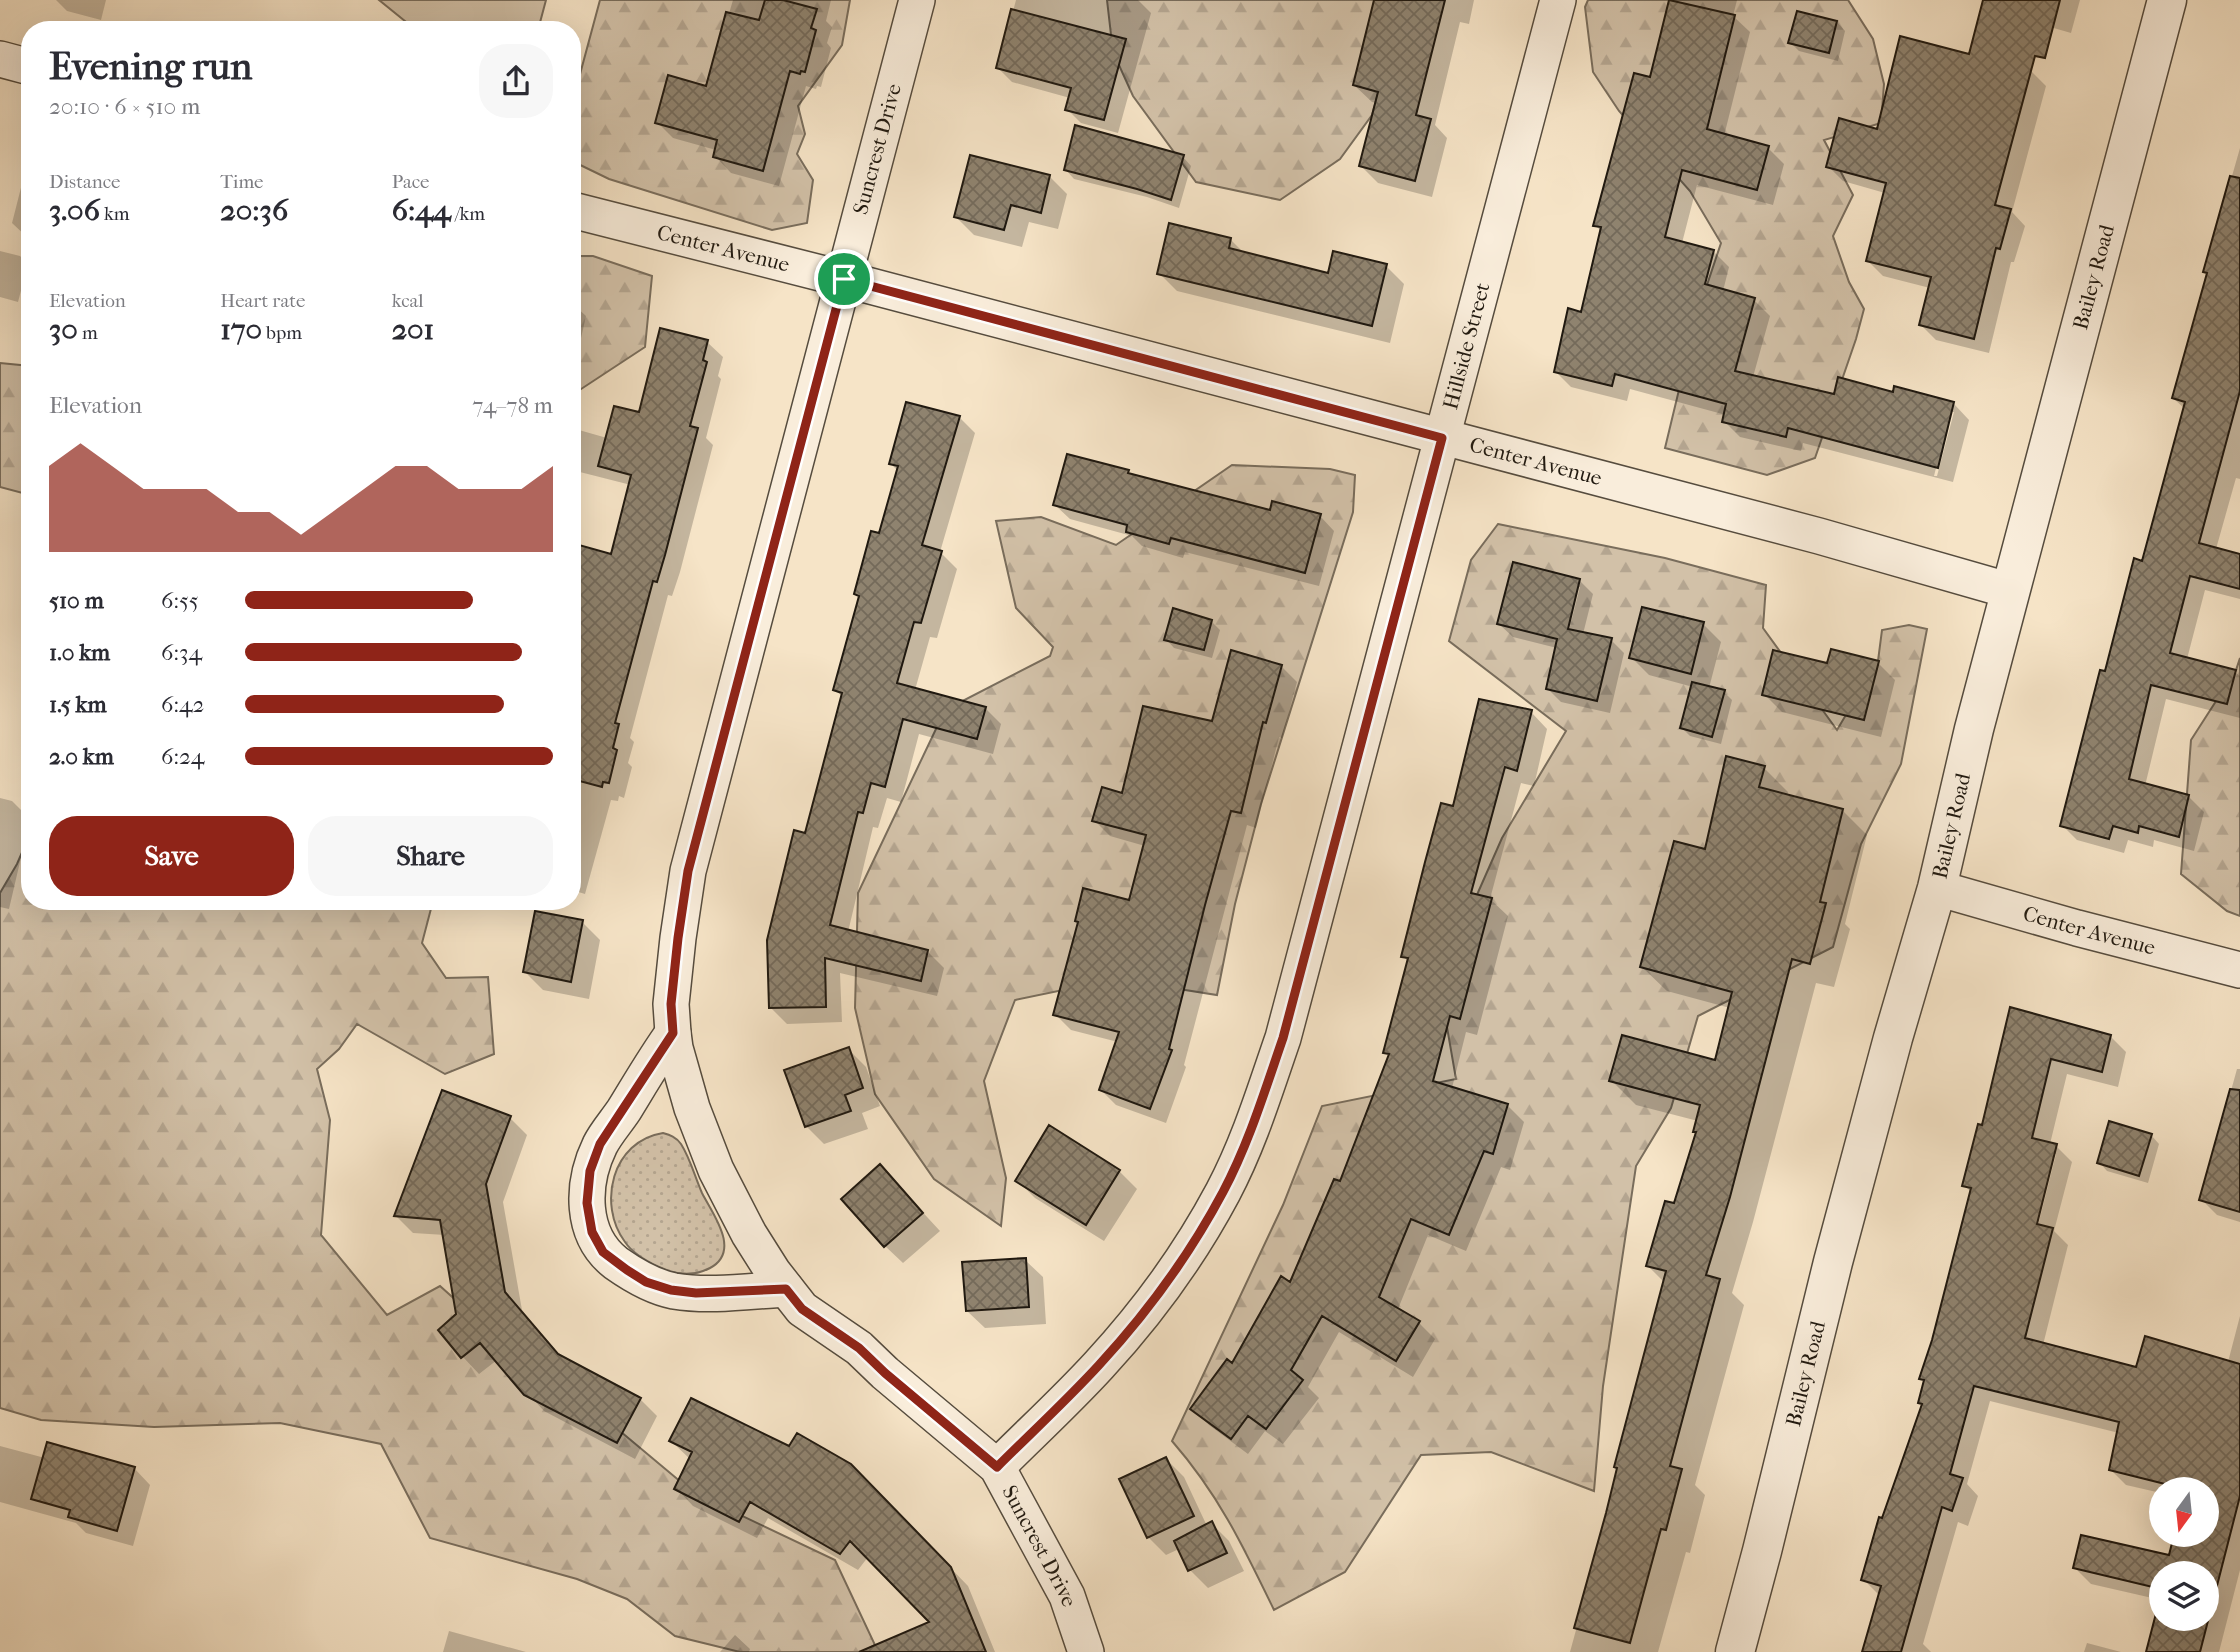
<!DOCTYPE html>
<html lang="en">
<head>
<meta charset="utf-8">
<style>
  body { margin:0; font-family:"IM FELL French Canon",serif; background:#f7f7f7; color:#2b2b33; height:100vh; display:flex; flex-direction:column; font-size:26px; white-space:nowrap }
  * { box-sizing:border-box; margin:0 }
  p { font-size:23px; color:#7c7c81 }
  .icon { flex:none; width:38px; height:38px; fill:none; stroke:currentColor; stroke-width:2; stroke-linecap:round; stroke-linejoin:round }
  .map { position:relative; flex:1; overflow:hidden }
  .details { position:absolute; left:21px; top:21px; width:560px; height:889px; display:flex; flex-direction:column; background:#fff; border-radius:28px; box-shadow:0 7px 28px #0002 }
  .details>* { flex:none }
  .needle { width:46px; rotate:195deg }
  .fabs { position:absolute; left:2149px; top:1477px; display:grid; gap:14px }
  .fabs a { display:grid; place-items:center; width:70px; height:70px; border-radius:50%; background:#fff; box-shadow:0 7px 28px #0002; font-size:35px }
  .pin { position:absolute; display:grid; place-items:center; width:60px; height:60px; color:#fff; margin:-30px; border:4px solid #fff; border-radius:50%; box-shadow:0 2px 7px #0007 }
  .round { display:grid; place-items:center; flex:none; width:74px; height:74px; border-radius:28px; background:#f7f7f7 }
  .summary { display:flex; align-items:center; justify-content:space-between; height:119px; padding:0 28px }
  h1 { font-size:38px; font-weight:700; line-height:52px }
  .stats { display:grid; grid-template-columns:repeat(3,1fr); gap:10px; height:119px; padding:7px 28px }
  .stats div { display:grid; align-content:center }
  .stats b { font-size:30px; font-weight:700 }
  .stats small { font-size:19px; font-weight:400 }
  .stats p { font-size:19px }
  .chart { height:196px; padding:14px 28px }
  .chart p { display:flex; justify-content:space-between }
  .chart svg { width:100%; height:126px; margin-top:7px; fill:#8f2418; opacity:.7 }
  .action { display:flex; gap:14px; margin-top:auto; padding:14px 28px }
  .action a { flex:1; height:80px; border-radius:28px; background:#8f2418; color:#fff; font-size:28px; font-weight:700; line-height:80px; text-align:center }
  .action a+a { background:#f7f7f7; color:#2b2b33 }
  ul { padding:0 28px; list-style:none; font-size:23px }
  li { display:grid; grid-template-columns:112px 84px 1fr; align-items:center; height:52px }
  li i { height:18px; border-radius:9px; background:#8f2418 }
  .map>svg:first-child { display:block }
  .grass { fill:url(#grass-dots); stroke:#796d5c; stroke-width:2 }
  .forest { fill:url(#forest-firs); stroke:#796d5c; stroke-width:2 }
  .garden { fill:#d2c1a8; stroke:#796d5c; stroke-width:2 }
  .shadow { fill:#0003; fill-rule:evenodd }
  .building { fill:url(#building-cross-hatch); stroke:#201910; stroke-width:2 }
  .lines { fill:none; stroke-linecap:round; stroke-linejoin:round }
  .minor-casing { stroke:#564c3e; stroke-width:38 }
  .tertiary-casing { stroke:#564c3e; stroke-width:41 }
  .minor { stroke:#f9eddb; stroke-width:35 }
  .tertiary { stroke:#f9eddb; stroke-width:38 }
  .route-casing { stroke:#fff; stroke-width:14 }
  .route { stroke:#8f2418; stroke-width:9 }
  .labels { text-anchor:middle; stroke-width:5; stroke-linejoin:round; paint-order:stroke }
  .street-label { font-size:21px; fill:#201910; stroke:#f9eddb }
</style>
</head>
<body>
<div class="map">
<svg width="2240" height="1652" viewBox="0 0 2240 1652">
  <defs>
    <pattern id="grass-dots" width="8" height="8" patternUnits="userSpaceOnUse" patternTransform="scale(1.75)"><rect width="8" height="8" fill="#d2c1a8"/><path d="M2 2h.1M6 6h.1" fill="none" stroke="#b4a590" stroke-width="1.8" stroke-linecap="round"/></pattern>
    <pattern id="forest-firs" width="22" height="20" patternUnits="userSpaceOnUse" patternTransform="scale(1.75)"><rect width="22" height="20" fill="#d2c1a8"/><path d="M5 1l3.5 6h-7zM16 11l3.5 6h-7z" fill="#b4a590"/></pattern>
    <pattern id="building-cross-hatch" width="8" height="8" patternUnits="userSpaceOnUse" patternTransform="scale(1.75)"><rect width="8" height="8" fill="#8f836f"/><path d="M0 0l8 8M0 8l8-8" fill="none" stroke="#746a5a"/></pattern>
  </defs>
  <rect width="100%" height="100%" fill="#f6e4c7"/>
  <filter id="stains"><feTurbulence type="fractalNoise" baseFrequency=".00286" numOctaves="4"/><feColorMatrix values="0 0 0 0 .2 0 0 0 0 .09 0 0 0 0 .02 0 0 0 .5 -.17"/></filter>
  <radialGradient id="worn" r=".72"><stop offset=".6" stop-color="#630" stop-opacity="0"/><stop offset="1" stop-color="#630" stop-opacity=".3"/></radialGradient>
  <path class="grass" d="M663,1133C670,1135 676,1137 681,1144C690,1158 695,1177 702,1193C712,1213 742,1251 710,1268C693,1277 676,1275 659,1267C646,1261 633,1254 625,1242C597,1204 612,1141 663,1133Z"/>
  <path class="forest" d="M600,0H850L842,45L798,106L805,134L797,154L813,180L807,223L772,230L609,179L572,161V104Z
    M1107,0H1404L1372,115L1340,159L1280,200L1196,182L1133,96L1113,52Z
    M1588,0H1848L1873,39L1884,84L1881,123L1824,140L1853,195L1833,236L1849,282L1864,309L1856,339L1815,458L1767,475L1665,448L1697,315L1721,243L1690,191L1619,111L1593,72L1585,7Z
    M572,256H593L652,276L645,347L572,395Z
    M0,363L30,366V495L0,487Z
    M1232,465L1330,469L1355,475L1353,512L1261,804L1235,904L1217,995L1116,979L1015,1000L984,1081L1006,1178L1001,1226L934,1179L875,1094L855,1008L858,893L945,710L1050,656L1053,647L1016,608L996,521L1041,517L1116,545Z
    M1498,524L1665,558L1766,585L1763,628L1837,730L1878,661L1882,630L1909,625L1927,629L1901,764L1861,844L1833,947L1698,1016L1671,1108L1636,1166L1603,1386L1594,1491L1491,1452L1421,1455L1345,1572L1274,1610C1243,1546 1219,1495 1172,1441L1283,1205L1322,1106L1456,1079L1439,981L1502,838L1566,731L1449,641L1471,560Z
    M2240,658V916L2227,911L2181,874L2191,740L2236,670Z
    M30,834V901H433L422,943L446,978L488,977L494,1054L445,1074L357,1024L339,1049L317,1069L330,1120L321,1235L387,1315L440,1286L537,1373L560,1381L694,1493L835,1560L875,1645L862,1652H740L675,1636L627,1599L577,1579L430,1538L381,1444L280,1423L154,1427L41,1420L0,1408V893L17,864Z"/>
  <path class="garden" d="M379,0H546L538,30H416Z"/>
  <path class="shadow" d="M56,0H106L101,20L67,11Z
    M733,0H831L826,21L832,27L827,43L831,48L821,87L817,86L816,89L806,86L779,186L731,173L715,156L716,150L673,138L657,122L707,88Z
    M1016,0H1138L1151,13L1118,133L1081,123L1067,109L1070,98L1012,82L998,68Z
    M1391,0H1474L1469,24L1460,22L1435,125L1447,138L1432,197L1378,183L1361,166L1377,103L1372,102L1354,85Z
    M1671,0H1737L1733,16L1750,32L1724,136L1768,148L1784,164L1773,205L1697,185L1682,243L1714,252L1729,267L1723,291L1754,300L1770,316L1753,377L1835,397L1894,394L1896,388L1954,404L1969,420L1953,482L1803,443L1801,451L1740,437L1724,421L1726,415L1630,389L1627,401L1571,387L1555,371L1582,314L1601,231L1595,225L1651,79ZM1950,412H1954L1937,476H1934Z
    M1986,0H2080L2071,33L2002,13Z
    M1837,22L1845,31L1838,61L1799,51L1790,42Z
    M2031,71L2046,86L2012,212L2025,226L2014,262H2011L1989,353L1936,340L1921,325L1930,288L1883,276L1868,261L1885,193L1843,181L1828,166Z
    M2240,148V479L2236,478L2216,549L2240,555V599L2205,590L2187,659L2235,672L2240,676V718L2166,699L2145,786L2189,797L2204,812L2194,851L2154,840L2153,847L2128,840L2124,853L2077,840L2062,825L2106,673L2144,563L2185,409L2173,398L2208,274L2205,271Z
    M1183,157L1191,166L1179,208L1147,197L1074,179L1066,170Z
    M26,168L30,169V240L12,223Z
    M1049,176L1067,194L1058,229L1029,222L1022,247L974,235L956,217Z
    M1231,240L1245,254L1329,276L1386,266L1404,284L1390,343L1177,291L1159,273Z
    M0,251L20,256L28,264L18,302L0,297Z
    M572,303L586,316L572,378Z
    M707,342L723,357L718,376L721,379L706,438L713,445L680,572L672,596L668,595L630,738L634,742L628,763L632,767L624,798L619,796L618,801L611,800L585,894L572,890V545L613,556L631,485L572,470V428L607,438L640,415Z
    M959,417L975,433L940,552L957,569L937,638L930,637L915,690L985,708L1001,724L993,754L919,734L901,802L887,798L878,828L873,827L848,932L928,952L944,968L937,996L840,973L842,1022L787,1024L770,1007L806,835L843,697L835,690L861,599L856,594L880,536L898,471L891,464Z
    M1128,471L1133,476L1271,512L1320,516L1334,531L1319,586L1185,552L1183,558L1142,546L1132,536L1070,519L1055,505Z
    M1579,580L1593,594L1583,634L1611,640L1624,653L1610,713L1561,702L1548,689L1557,648L1513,637L1499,624ZM1576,587H1580L1567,638L1564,637Z
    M1211,621L1220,630L1212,658L1174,648L1166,639Z
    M1703,624L1721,642L1709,688L1724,692L1732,700L1721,744L1690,736L1682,728L1693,687L1649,675L1631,657Z
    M1878,663L1895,680L1881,737L1782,712L1764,694L1828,666Z
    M1282,667L1297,682L1282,738L1279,737L1256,828L1247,825L1184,1065L1186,1067L1166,1123L1116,1105L1101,1090L1118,1042L1071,1030L1055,1014L1130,902L1145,846L1110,836L1094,820Z
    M1531,712L1547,729L1534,786L1521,783L1490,899L1508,916L1477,1035L1466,1032L1452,1088L1507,1105L1524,1122L1510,1170L1501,1167L1466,1251L1428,1235L1398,1309L1419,1323L1435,1339L1413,1377L1339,1332L1308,1387L1319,1398L1283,1444L1265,1431L1248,1454L1209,1425L1193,1409L1233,1366L1291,1284L1341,1184L1390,1056L1385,1052L1409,962L1403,956L1454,808Z
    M1764,768L1788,792L1787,796L1842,810L1867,835L1845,924L1850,929L1834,987L1816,983L1753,1222L1732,1293L1744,1305L1695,1485L1705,1495L1690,1553L1686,1552L1658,1652H1570L1608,1513L1665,1283L1647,1265L1676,1205L1697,1133L1695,1131L1698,1121L1636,1105L1611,1080L1716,1062L1730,1008L1667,991L1642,967L1706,852Z
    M0,798L12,801L30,819L9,909L0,907Z
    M582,922L600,940L589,999L543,990L525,972Z
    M2011,1010L2110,1036L2126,1052L2118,1087L2067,1074L2050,1144L2056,1146L2072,1162L2054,1231L2068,1245L2043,1345L2138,1369L2228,1362L2240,1316V1570L2219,1652H2148L2161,1601V1619H2207V1573H2161V1600L2091,1584L2075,1568L2171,1558L2176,1535H2207V1489H2161V1493L2126,1485L2110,1469L2119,1433L1990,1401L1967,1484L1978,1496L1968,1526L1958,1522L1923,1644L1931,1652H1863L1880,1596L1863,1579L1923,1405L1920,1402L1926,1383L1921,1378L1934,1340L1972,1193L1964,1185L1983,1127ZM2052,1154H2056L2036,1233L2033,1232Z
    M848,1049L866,1067L880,1106L862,1113L868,1129L824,1144L806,1126Z
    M2237,1069H2240V1222L2217,1215L2201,1199Z
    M510,1118L527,1135L503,1202L522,1310L562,1358L640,1399L657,1416L635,1459L544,1411L497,1360L479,1374L463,1357L440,1330L458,1315L445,1235L413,1233L396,1216Z
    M2151,1135L2159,1144L2148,1183L2107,1171L2099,1162Z
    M880,1166L940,1231L903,1263L885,1246Z
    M1119,1171L1137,1189L1104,1241L1035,1198L1017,1180Z
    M1025,1260L1043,1277L1046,1324L985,1328L967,1311Z
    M671,1441L790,1448L868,1483L968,1586L995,1652H905L932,1623L868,1557L858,1570L768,1518L757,1538L693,1506L676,1488L690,1459Z
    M0,1446L45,1458L134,1468L150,1485L133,1546L86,1533L76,1523L0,1502Z
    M1166,1459L1184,1477L1207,1526L1211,1523L1229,1541L1244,1571L1208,1588L1190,1570L1179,1549L1166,1555L1148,1537Z
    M449,1631L526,1652H443Z
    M735,1635L750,1649L749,1652H720Z
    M2087,1643L2121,1652H2084Z"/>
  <path class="building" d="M765,0H783L817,9L811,28L816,30L805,72L801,71L800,74L790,71L763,171L713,157L717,140L655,123L668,75L706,86L726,12L759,20Z
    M1374,0H1445L1416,115L1431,119L1415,181L1359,166L1378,92L1353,85Z
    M1669,0L1735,15L1707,129L1769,146L1757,190L1682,170L1665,237L1714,250L1705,284L1755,298L1735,371L1834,394L1838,377L1893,392L1894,386L1954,402L1938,468L1788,428L1786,437L1722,422L1726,404L1615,374L1612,386L1554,372L1568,308L1581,312L1601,227L1593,226L1634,73L1650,77Z
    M1983,0H2060L2045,58L2035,56L1995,205L2011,209L2000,249L1996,248L1974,339L1919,325L1931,277L1866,261L1886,183L1826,167L1839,118L1877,129L1900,36L1969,54Z
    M1011,9L1126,39L1104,120L1065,110L1071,88L996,68Z
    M1797,11L1837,21L1829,53L1788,43Z
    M1075,125L1184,155L1171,200L1137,189L1064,170Z
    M970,155L1050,175L1041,213L1011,205L1004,230L954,217Z
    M2230,176L2240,178V391L2199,543L2240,554V589L2190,576L2170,653L2236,670L2227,704L2151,685L2129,779L2189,795L2179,837L2139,826L2138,833L2113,826L2109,839L2060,826L2100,670L2105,671L2134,558L2142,561L2185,402L2172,398L2207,273L2203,272Z
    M1169,223L1231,238L1229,248L1328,273L1333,251L1387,264L1372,326L1157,274Z
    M660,328L708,340L703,360L707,362L690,426L698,428L665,555L657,582L653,581L615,723L619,724L613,748L617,750L609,783L603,782L602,787L572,779V543L611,554L631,475L598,466L614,406L639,412Z
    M906,402L960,416L922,545L942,551L921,623L914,622L897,683L986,707L977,739L903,719L885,787L871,783L863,813L858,812L830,925L928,950L921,981L825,958L826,1007L769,1008L767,940L794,830L805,833L842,693L833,690L859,596L854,594L871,531L879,533L898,466L889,464Z
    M1067,454L1129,470L1128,473L1270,510L1272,501L1321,514L1305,573L1171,538L1169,544L1126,532L1127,525L1053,505Z
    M1513,562L1580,579L1568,629L1612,638L1597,701L1546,689L1557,639L1497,624Z
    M1642,607L1704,622L1691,674L1629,658Z
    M1173,608L1212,620L1204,650L1164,640Z
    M1831,649L1879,661L1864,720L1762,695L1773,650L1827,663Z
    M1231,650L1282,665L1266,723L1263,722L1241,813L1231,811L1205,905L1169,1049L1172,1050L1150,1109L1099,1090L1119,1032L1053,1015L1078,922L1075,921L1083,888L1129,900L1146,835L1092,821L1102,787L1122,793L1143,706L1212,721Z
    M1692,682L1725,690L1712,737L1680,728Z
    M1479,699L1532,710L1517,771L1505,767L1471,893L1492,898L1460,1019L1450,1016L1433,1081L1508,1104L1493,1154L1484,1151L1449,1235L1411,1219L1379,1297L1420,1321L1396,1361L1322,1316L1291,1370L1303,1380L1266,1429L1248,1416L1231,1439L1190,1409L1227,1359L1232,1363L1281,1276L1290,1282L1334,1179L1340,1181L1389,1054L1383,1053L1408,958L1401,957L1425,862L1441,803L1453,806Z
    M1726,756L1765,766L1759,787L1843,809L1820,902L1826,903L1810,964L1792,959L1730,1197L1706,1275L1720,1279L1670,1466L1682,1469L1666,1530L1661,1529L1630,1643L1574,1628L1606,1513L1617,1468L1614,1467L1666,1271L1646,1266L1665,1201L1674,1203L1696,1132H1693L1700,1105L1609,1081L1622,1035L1715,1060L1732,992L1640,967L1674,841L1705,849Z
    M535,911L583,920L571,982L523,972Z
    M2010,1007L2111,1035L2102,1072L2051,1059L2032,1138L2057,1144L2037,1224L2053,1228L2025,1338L2136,1367L2145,1336L2240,1364V1496L2200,1652H2146L2161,1594V1619H2207V1573H2161V1589L2073,1568L2081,1535L2169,1555L2174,1535H2207V1489H2185L2109,1470L2119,1422L1974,1386L1950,1474L1963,1478L1952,1511L1942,1507L1901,1652H1862L1881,1586L1861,1580L1879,1517L1882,1518L1922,1404L1918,1403L1924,1380L1919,1379L1932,1340L1971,1188L1962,1186L1978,1124L1982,1125Z
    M849,1047L863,1088L845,1095L851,1111L805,1127L784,1070Z
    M2230,1089L2240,1090V1212L2199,1200Z
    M442,1090L511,1116L486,1184L505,1292L558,1354L641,1398L617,1443L524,1395L480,1343L461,1358L438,1330L456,1314L440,1220L394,1216Z
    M2109,1121L2152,1134L2139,1176L2097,1163Z
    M1049,1125L1120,1170L1086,1225L1015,1181Z
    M880,1164L923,1213L884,1247L841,1199Z
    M1026,1258L1029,1307L966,1311L962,1262Z
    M691,1398L789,1446L797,1433L851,1464L951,1567L986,1652H859L929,1622L850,1541L840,1554L750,1502L739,1522L674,1489L692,1452L669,1441Z
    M47,1442L135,1467L117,1531L68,1517L70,1510L31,1499Z
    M1166,1457L1194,1516L1147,1538L1119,1479Z
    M1212,1521L1227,1553L1188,1571L1174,1541Z"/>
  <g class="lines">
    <defs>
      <g id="minor">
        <path id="s1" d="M917,0L688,871L678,938L671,1004L673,1033L675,1048L692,1108L716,1170L749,1234L773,1272L802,1309L859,1348L885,1373L997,1467L1067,1596L1086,1652"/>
        <path d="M0,59L30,67"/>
        <path id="s2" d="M572,210L844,279L1819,536L2011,591"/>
        <path id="s3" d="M1937,888L2077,928L2240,970"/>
        <path d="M673,1033C655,1058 640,1084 624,1110C616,1122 606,1133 600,1145C581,1184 580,1235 616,1263C633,1275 653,1287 674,1291C710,1297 750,1291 786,1289"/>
        <path id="s4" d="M997,1467C1031,1433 1067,1400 1099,1365C1147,1313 1190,1254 1223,1192C1249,1143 1265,1090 1283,1038L1558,0"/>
      </g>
      <g id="tertiary">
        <path id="s5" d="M1735,1652L1762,1551L1833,1262L1893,1038L1937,888L1974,729L2167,0"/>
      </g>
    </defs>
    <use href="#minor" class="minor-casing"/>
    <use href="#tertiary" class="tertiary-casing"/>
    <use href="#minor" class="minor"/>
    <use href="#tertiary" class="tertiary"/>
  </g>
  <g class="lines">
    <defs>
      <path id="route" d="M844,279L1442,438L1283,1038C1265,1090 1249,1143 1223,1192C1190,1254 1147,1313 1099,1365C1067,1400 1031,1433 997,1467L885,1373L859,1348L802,1309L786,1289L696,1293L671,1290L646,1282L627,1270L603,1252L592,1232L587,1203L590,1171L600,1144L673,1033L671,1004L678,938L688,871Z"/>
    </defs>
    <use href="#route" class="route-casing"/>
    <use href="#route" class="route"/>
  </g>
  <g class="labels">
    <g class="street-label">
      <text transform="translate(877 149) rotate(-75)" y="7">Suncrest Drive</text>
      <text dy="7" stroke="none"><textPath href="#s2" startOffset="156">Center Avenue</textPath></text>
      <text dy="7" stroke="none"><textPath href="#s5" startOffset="1421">Bailey Road</textPath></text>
      <text dy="7" stroke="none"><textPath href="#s4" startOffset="1239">Hillside Street</textPath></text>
      <text dy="7" stroke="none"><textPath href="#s2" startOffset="996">Center Avenue</textPath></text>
      <text dy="7" stroke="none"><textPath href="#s5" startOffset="854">Bailey Road</textPath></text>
      <text dy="7" stroke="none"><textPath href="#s3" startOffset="158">Center Avenue</textPath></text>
      <text dy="7" stroke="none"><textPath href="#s5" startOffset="287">Bailey Road</textPath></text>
      <text dy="7" stroke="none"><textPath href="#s1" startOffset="1713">Suncrest Drive</textPath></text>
    </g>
  </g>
  <rect width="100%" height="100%" filter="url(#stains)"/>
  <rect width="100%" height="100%" fill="url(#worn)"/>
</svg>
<div class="fabs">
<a><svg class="needle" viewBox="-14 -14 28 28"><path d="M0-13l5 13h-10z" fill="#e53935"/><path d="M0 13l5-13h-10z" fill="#7c7c81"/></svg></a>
<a><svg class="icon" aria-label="layers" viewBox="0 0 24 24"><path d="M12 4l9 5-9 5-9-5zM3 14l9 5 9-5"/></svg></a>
</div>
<div class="pin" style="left:844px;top:279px;background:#1e9e55"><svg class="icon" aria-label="arrive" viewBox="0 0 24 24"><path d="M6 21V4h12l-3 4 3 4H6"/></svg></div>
<section class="details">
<div class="summary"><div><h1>Evening run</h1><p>20:10 · 6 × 510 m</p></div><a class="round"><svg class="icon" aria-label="share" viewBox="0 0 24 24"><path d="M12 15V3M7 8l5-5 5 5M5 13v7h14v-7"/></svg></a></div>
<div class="stats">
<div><p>Distance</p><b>3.06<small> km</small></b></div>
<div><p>Time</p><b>20:36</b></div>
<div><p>Pace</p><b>6:44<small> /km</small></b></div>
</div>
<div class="stats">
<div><p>Elevation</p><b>30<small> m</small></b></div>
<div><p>Heart rate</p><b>170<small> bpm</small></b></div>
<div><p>kcal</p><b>201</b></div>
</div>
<div class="chart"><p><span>Elevation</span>74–78 m</p>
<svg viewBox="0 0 160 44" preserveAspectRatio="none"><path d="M0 44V14L10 6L20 14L30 22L40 22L50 22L60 30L70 30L80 38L90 30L100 22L110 14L120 14L130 22L140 22L150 22L160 14V44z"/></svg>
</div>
<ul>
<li><b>510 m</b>6:55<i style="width:74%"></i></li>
<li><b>1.0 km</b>6:34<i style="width:90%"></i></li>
<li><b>1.5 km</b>6:42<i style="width:84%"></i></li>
<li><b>2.0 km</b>6:24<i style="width:100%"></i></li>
</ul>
<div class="action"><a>Save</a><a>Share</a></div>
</section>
</div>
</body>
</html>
